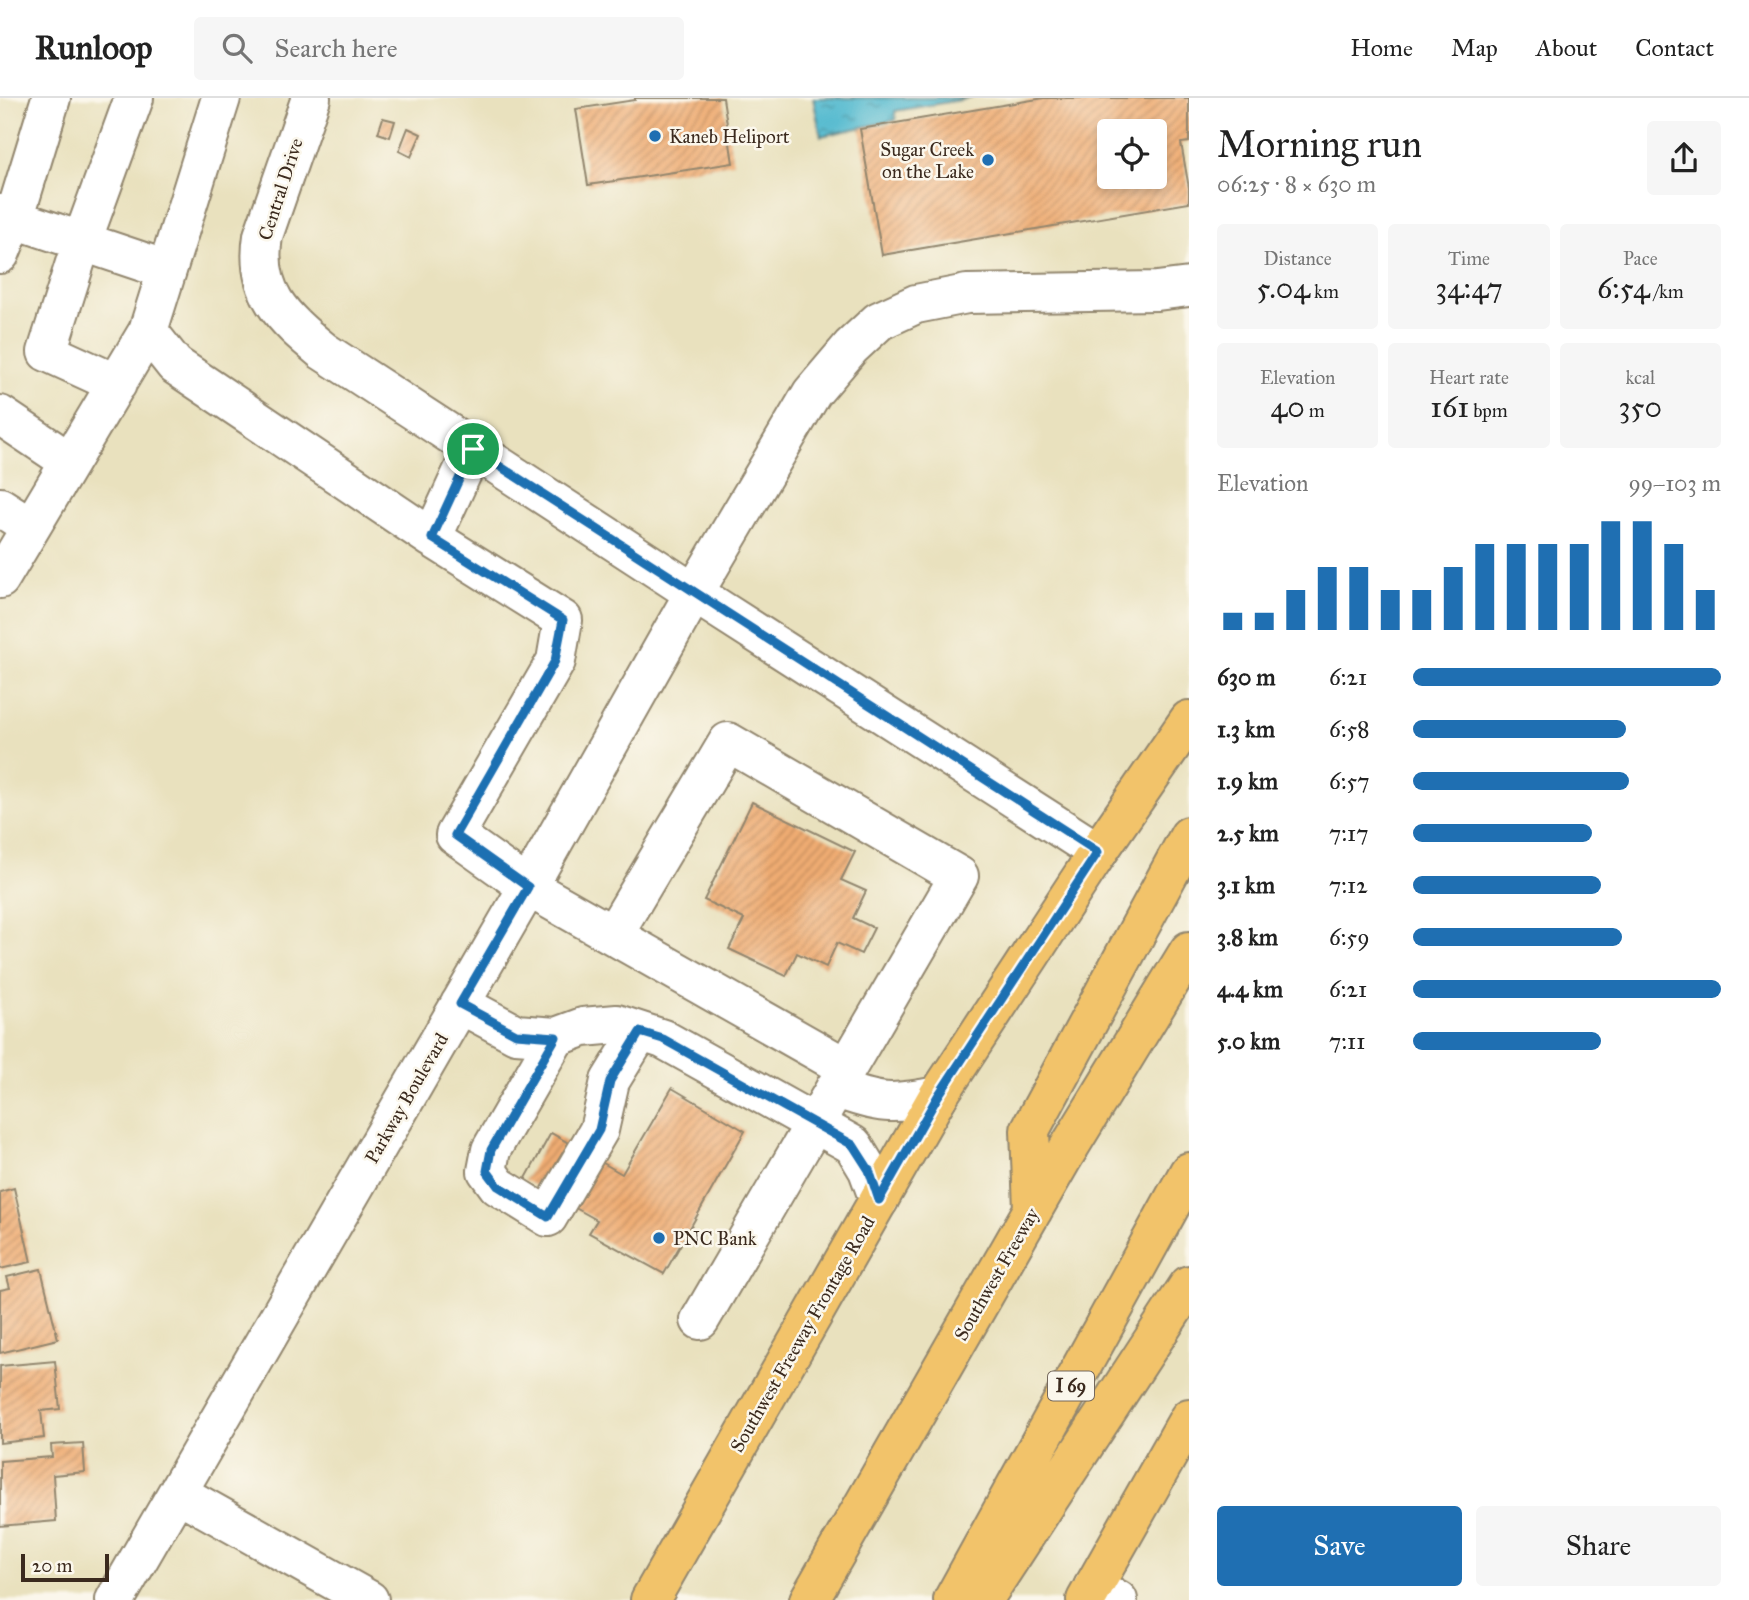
<!DOCTYPE html>
<html lang="en">
<head>
<meta charset="utf-8">
<style>
  body { margin:0; font-family:"IM FELL Great Primer",serif; background:#f6f6f6; color:#222; height:100vh; display:flex; flex-direction:column; font-size:26px; white-space:nowrap }
  * { box-sizing:border-box; margin:0 }
  p { font-size:23px; color:#767676 }
  .icon { flex:none; width:38px; height:38px; fill:none; stroke:currentColor; stroke-width:2; stroke-linecap:round; stroke-linejoin:round }
  .map { position:relative; flex:1; overflow:hidden }
  .drawer { display:flex; flex-direction:column; background:#fff; width:560px }
  .drawer>* { flex:none }
  .fabs { position:absolute; left:1097px; top:21px; display:grid; gap:14px }
  .fabs a { display:grid; place-items:center; width:70px; height:70px; border-radius:7px; background:#fff; box-shadow:0 4px 10px #0003; font-size:35px }
  .scale { position:absolute; left:21px; bottom:18px; width:88px; box-sizing:border-box; padding-left:7px; border:4px solid #3b2a1e; border-top:0; font-size:19px; line-height:24px; white-space:nowrap; color:#3b2a1e; -webkit-text-stroke:5px #fbf7ec; paint-order:stroke }
  .pin { position:absolute; display:grid; place-items:center; width:60px; height:60px; color:#fff; margin:-30px; border:4px solid #fff; border-radius:50%; box-shadow:0 2px 7px #0007 }
  .round { display:grid; place-items:center; flex:none; width:74px; height:74px; border-radius:7px; background:#f6f6f6 }
  .headline { display:flex; align-items:center; justify-content:space-between; height:119px; padding:0 28px }
  h1 { font-size:38px; font-weight:600; line-height:52px }
  .stats { display:grid; grid-template-columns:repeat(3,1fr); gap:10px; height:119px; padding:7px 28px }
  .stats div { display:grid; align-content:center; border-radius:7px; background:#f6f6f6; text-align:center }
  .stats b { font-size:30px; font-weight:600 }
  .stats small { font-size:19px; font-weight:400 }
  .stats p { font-size:19px }
  .chart { height:196px; padding:14px 28px }
  .chart p { display:flex; justify-content:space-between }
  .chart svg { width:100%; height:126px; margin-top:7px; stroke:#1f6fb2; stroke-width:6 }
  .button { display:flex; gap:14px; margin-top:auto; padding:14px 28px }
  .button a { flex:1; height:80px; border-radius:7px; background:#1f6fb2; color:#fff; font-size:28px; font-weight:600; line-height:80px; text-align:center }
  .button a+a { background:#f6f6f6; color:#222 }
  ul { padding:0 28px; list-style:none; font-size:23px }
  li { display:grid; grid-template-columns:112px 84px 1fr; align-items:center; height:52px }
  li i { height:18px; border-radius:9px; background:#1f6fb2 }
  header { display:flex; align-items:center; gap:42px; box-sizing:border-box; height:98px; padding:0 35px; background:#fff; border-bottom:2px solid #e0e0e0 }
  header strong { font-size:33px }
  nav { display:flex; gap:38px; margin-inline-start:auto; font-size:24px }
  .search { width:490px; height:63px; background:#f6f6f6; display:flex; align-items:center; gap:18px; box-sizing:border-box; padding:0 24px; border-radius:7px; color:#767676; font-size:26px }
  main { display:flex; flex:1; min-height:0 }
  .map>svg:first-child { display:block }
  .water { fill:url(#water-ripples); stroke:#467276; stroke-width:2 }
  .building { fill:url(#building-hatch); fill-rule:evenodd }
  .lines { fill:none; stroke-linecap:round; stroke-linejoin:round }
  .minor-casing { stroke:#92866e; stroke-width:42 }
  .major-casing { stroke:#92866e; stroke-width:42 }
  .highway-casing { stroke:#92866e; stroke-width:42 }
  .minor { stroke:#fff; stroke-width:38 }
  .major { stroke:#f2c36a; stroke-width:38 }
  .highway { stroke:#f2c36a; stroke-width:38 }
  .route-casing { stroke:#fff; stroke-width:14 }
  .route { stroke:#1f6fb2; stroke-width:9 }
  .poi-dot { fill:#1f6fb2; stroke:#fbf7ec; stroke-width:2.5 }
  .labels { text-anchor:middle; stroke-width:5; stroke-linejoin:round; paint-order:stroke }
  .shield { fill:#fbf7ec; stroke:#75685c; stroke-width:2 }
  .shield-label { font-size:18px; font-weight:bold; fill:#3b2a1e }
  .poi-label { font-size:19px; fill:#3b2a1e; stroke:#fbf7ec; text-anchor:start }
  .street-label { font-size:19px; fill:#3b2a1e; stroke:#fbf7ec }
</style>
</head>
<body>
<header>
<strong>Runloop</strong>
<div class="search"><svg class="icon" aria-label="search" viewBox="0 0 24 24"><circle cx="10" cy="10" r="6"/><path d="M15 15l6 6"/></svg>Search here</div>
<nav><a>Home</a><a>Map</a><a>About</a><a>Contact</a></nav>
</header>
<main>
<div class="map">
<svg width="1189" height="1502" viewBox="0 0 1189 1502">
  <defs>
    <pattern id="water-ripples" width="26" height="14" patternUnits="userSpaceOnUse" patternTransform="scale(1.75)"><rect width="26" height="14" fill="#51b9cf"/><path d="M2 4q2-2 4 0t4 0M15 11q2-2 4 0t4 0" fill="none" stroke="#4497a7"/></pattern>
    <pattern id="building-hatch" width="6" height="6" patternUnits="userSpaceOnUse" patternTransform="scale(1.75)"><rect width="6" height="6" fill="#efac72"/><path d="M-1 1l2-2M0 6l6-6M5 7l2-2" fill="none" stroke="#c38c5d"/></pattern>
  </defs>
  <rect width="100%" height="100%" fill="#fbf7ec"/>
  <filter id="ink" filterUnits="userSpaceOnUse"><feTurbulence type="fractalNoise" baseFrequency=".0143" numOctaves="2"/><feDisplacementMap in="SourceGraphic" scale="14" xChannelSelector="R" yChannelSelector="G"/><feConvolveMatrix kernelMatrix="1 2 1 2 8 2 1 2 1" color-interpolation-filters="sRGB"/></filter>
  <filter id="wash" filterUnits="userSpaceOnUse"><feTurbulence type="fractalNoise" baseFrequency=".00686" numOctaves="4" result="noise"/><feDisplacementMap in="SourceGraphic" scale="28" xChannelSelector="R" yChannelSelector="G"/><feGaussianBlur stdDeviation="1.57" result="paint"/><feColorMatrix in="noise" values="0 0 0 0 0 0 0 0 0 0 0 0 0 0 0 0 0 1.4 0 .05"/><feComposite in="paint" operator="in"/></filter>
  <g filter="url(#wash)">
    <rect width="100%" height="100%" fill="#e9e1be"/>
    <path class="water" d="M813,0H972L895,13L896,22L821,38Z"/>
    <g id="blocks">
      <path class="building" d="M635,0H723L733,65L588,87L576,11L635,2Z
        M1044,0H1189V44L1181,45L1189,90V105L882,157L860,31ZM1110,33H1155V79H1110Z
        M383,20L395,23L390,39L378,35Z
        M408,30L421,36L411,59L399,53Z
        M752,704L855,754L841,782L866,793L853,820L874,830L861,856L837,845L826,869L797,855L786,878L729,851L744,821L704,802Z
        M672,990L745,1033L664,1176L589,1135L597,1122L525,1082L551,1035L622,1076Z
        M14,1090L31,1164L0,1171V1094Z
        M41,1171L58,1241L0,1255V1192L10,1190L7,1179Z
        M55,1263L60,1311L41,1313L44,1340L0,1345V1268Z
        M83,1345L85,1374L53,1377L56,1423L0,1428V1363L52,1359L51,1347Z"/>
    </g>
  </g>
  <g filter="url(#ink)">
    <use href="#blocks" fill-opacity="0" stroke="#92866e" stroke-width="2"/>
    <g class="lines">
      <defs>
        <path id="minor" d="M221,0L148,233L175,267L432,440
          M311,0L263,138C254,194 282,219 323,253L694,495L1098,754
          M0,116L167,172
          M0,156L14,121L51,0
          M117,286L47,254L82,143L134,0
          M0,317L70,364
          M473,351L432,440L563,522L556,563L455,737L528,789L847,970
          M0,409L31,429
          M0,481L148,233
          M613,837L728,644L959,778L700,1222
          M460,906L516,936L556,939L583,929L617,926L663,941L853,1047L868,1072L879,1102
          M556,939L491,1052L487,1073L498,1088L548,1119L599,1032L610,983L640,934
          M835,990C880,1007 891,1007 938,998
          M178,1395L369,1502
          M1093,1489L1118,1502
          M115,1502L528,789L694,495L812,295L851,249L879,223L916,206L967,196L1157,193L1189,189"/>
        <path id="major" d="M650,1502L938,998L1098,754L1189,622
          M1086,1502L1189,1320"/>
        <path id="highway" d="M1033,1112L1030,1032L1189,738
          M809,1502L1062,1061L1189,853
          M953,1502L1189,1074
          M983,1502L1189,1187"/>
      </defs>
      <use href="#minor" class="minor-casing"/>
      <use href="#major" class="major-casing"/>
      <use href="#highway" class="highway-casing"/>
      <use href="#minor" class="minor"/>
      <use href="#major" class="major"/>
      <use href="#highway" class="highway"/>
    </g>
  </g>
  <g class="lines" filter="url(#ink)">
    <defs>
      <path id="route" d="M473,351L1098,754L938,998L879,1102L869,1072L853,1047L663,941L640,934L610,983L599,1032L548,1119L498,1088L487,1073L491,1052L556,939L516,936L460,906L528,789L455,737L555,563L563,522L432,440Z"/>
    </defs>
    <use href="#route" class="route-casing"/>
    <use href="#route" class="route"/>
  </g>
  <g class="poi-dot">
    <circle cx="655" cy="38" r="7"/>
    <circle cx="988" cy="62" r="7"/>
    <circle cx="659" cy="1140" r="7"/>
  </g>
  <g class="labels">
    <rect class="shield" x="1048" y="1273.5" width="46" height="29" rx="5"/>
    <g class="shield-label">
      <text x="1071" y="1294">I 69</text>
    </g>
    <g class="poi-label">
      <text x="669" y="45">Kaneb Heliport</text>
      <text x="974" y="58" text-anchor="end">Sugar Creek<tspan x="974" dy="22">on the Lake</tspan></text>
      <text x="673" y="1147">PNC Bank</text>
    </g>
    <g class="street-label">
      <text transform="translate(280 91) rotate(-72)" y="7">Central Drive</text>
      <text transform="translate(406 1000) rotate(-60)" y="7">Parkway Boulevard</text>
      <text transform="translate(996 1176) rotate(-60)" y="7">Southwest Freeway</text>
      <text transform="translate(802 1236) rotate(-60)" y="7">Southwest Freeway Frontage Road</text>
    </g>
  </g>
</svg>
<div class="fabs">
<a><svg class="icon" aria-label="locate" viewBox="0 0 24 24"><circle cx="12" cy="12" r="6"/><path d="M12 2v4M12 18v4M2 12h4M18 12h4"/></svg></a>
</div>
<div class="scale">20 m</div>
<div class="pin" style="left:473px;top:351px;background:#1e9e55"><svg class="icon" aria-label="arrive" viewBox="0 0 24 24"><path d="M6 21V4h12l-3 4 3 4H6"/></svg></div>
</div>
<section class="drawer">
<div class="headline"><div><h1>Morning run</h1><p>06:25 · 8 × 630 m</p></div><a class="round"><svg class="icon" aria-label="share" viewBox="0 0 24 24"><path d="M12 15V3M7 8l5-5 5 5M5 13v7h14v-7"/></svg></a></div>
<div class="stats">
<div><p>Distance</p><b>5.04<small> km</small></b></div>
<div><p>Time</p><b>34:47</b></div>
<div><p>Pace</p><b>6:54<small> /km</small></b></div>
</div>
<div class="stats">
<div><p>Elevation</p><b>40<small> m</small></b></div>
<div><p>Heart rate</p><b>161<small> bpm</small></b></div>
<div><p>kcal</p><b>350</b></div>
</div>
<div class="chart"><p><span>Elevation</span>99–103 m</p>
<svg viewBox="0 0 160 44" preserveAspectRatio="none"><path d="M5 44V38M15 44V38M25 44V30M35 44V22M45 44V22M55 44V30M65 44V30M75 44V22M85 44V14M95 44V14M105 44V14M115 44V14M125 44V6M135 44V6M145 44V14M155 44V30"/></svg>
</div>
<ul>
<li><b>630 m</b>6:21<i style="width:100%"></i></li>
<li><b>1.3 km</b>6:58<i style="width:69%"></i></li>
<li><b>1.9 km</b>6:57<i style="width:70%"></i></li>
<li><b>2.5 km</b>7:17<i style="width:58%"></i></li>
<li><b>3.1 km</b>7:12<i style="width:61%"></i></li>
<li><b>3.8 km</b>6:59<i style="width:68%"></i></li>
<li><b>4.4 km</b>6:21<i style="width:100%"></i></li>
<li><b>5.0 km</b>7:11<i style="width:61%"></i></li>
</ul>
<div class="button"><a>Save</a><a>Share</a></div>
</section>
</main>
</body>
</html>
